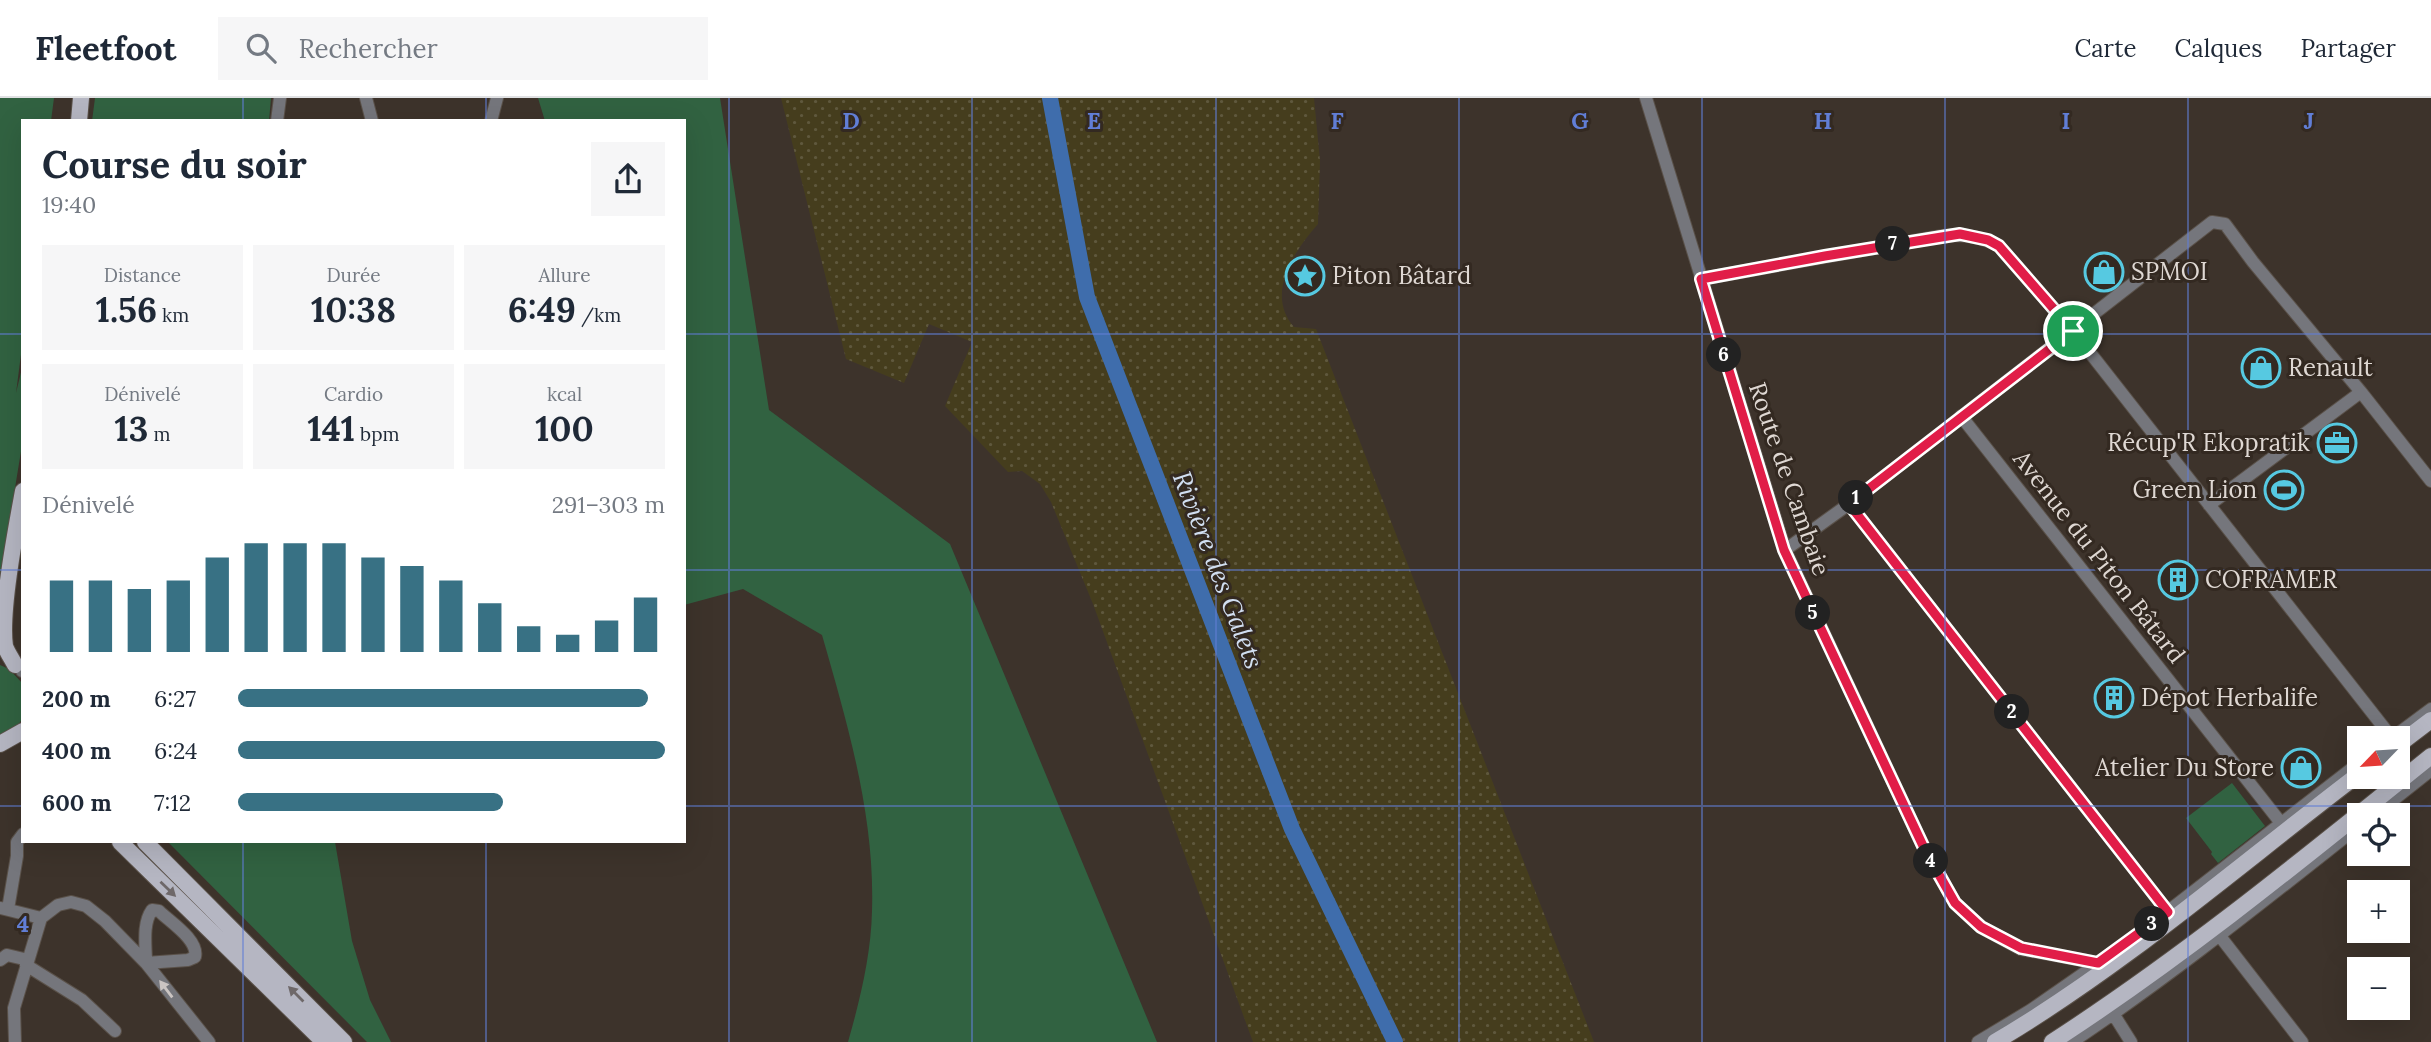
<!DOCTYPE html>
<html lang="fr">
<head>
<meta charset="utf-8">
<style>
  body { margin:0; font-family:Lora,serif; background:#f6f6f7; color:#1f2937; height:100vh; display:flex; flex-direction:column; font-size:26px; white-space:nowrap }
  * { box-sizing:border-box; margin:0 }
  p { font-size:23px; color:#747a83 }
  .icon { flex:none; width:38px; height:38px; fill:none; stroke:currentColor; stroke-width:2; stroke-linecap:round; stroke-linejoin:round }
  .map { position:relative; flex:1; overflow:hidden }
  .side { position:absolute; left:21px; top:21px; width:665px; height:724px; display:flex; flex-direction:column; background:#fff; border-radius:0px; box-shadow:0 7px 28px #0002 }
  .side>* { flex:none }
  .needle { width:46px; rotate:245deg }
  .fabs { position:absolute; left:2347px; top:628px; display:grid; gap:14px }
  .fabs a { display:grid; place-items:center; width:63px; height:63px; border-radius:0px; background:#fff; box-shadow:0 7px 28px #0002; font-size:35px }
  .pin { position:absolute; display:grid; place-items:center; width:60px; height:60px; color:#fff; margin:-30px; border:4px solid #fff; border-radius:50%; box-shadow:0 2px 7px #0007 }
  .km { position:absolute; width:35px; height:35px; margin:-18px; border-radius:50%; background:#222; color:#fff; font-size:19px; line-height:35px; text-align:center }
  .round { display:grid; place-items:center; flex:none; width:74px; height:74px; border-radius:0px; background:#f6f6f7 }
  .head { display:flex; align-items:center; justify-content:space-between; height:119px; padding:0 21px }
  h1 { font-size:38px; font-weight:700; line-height:52px }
  .figures { display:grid; grid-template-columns:repeat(3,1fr); gap:10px; height:119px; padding:7px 21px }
  .figures div { display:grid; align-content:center; border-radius:0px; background:#f6f6f7; text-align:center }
  .figures b { font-size:35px; font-weight:700 }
  .figures small { font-size:19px; font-weight:400 }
  .figures p { font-size:19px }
  .chart { height:196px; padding:14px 21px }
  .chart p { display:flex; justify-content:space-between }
  .chart svg { width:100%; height:126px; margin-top:7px; stroke:#387184; stroke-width:6 }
  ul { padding:0 21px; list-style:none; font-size:23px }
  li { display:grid; grid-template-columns:112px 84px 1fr; align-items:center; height:52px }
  li i { height:18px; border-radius:9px; background:#387184 }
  header { display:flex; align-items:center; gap:42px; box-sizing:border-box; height:98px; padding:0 35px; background:#fff; border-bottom:2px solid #e0e1e3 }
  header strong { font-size:33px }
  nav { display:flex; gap:38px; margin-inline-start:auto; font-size:24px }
  .search { width:490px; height:63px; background:#f6f6f7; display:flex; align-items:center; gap:18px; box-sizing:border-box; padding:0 24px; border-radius:0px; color:#747a83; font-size:26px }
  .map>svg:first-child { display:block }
  .grass { fill:#316241 }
  .sand { fill:url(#sand-dots) }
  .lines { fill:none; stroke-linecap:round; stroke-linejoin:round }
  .river { stroke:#3f6dac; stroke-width:16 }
  .minor-casing { stroke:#5a5149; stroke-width:14 }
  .major-casing { stroke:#5a5149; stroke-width:18 }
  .minor { stroke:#75767c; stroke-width:12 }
  .major { stroke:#b5b6c2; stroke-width:16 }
  .oneway { fill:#6e6869 }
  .oneway2 { fill:#cac4c2 }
  .route-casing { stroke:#fff; stroke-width:14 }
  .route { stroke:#e11d48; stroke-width:9 }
  .grid { fill:none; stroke:#617ed6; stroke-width:2; stroke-opacity:0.55 }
  .labels { text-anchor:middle; stroke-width:6; stroke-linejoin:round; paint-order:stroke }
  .poi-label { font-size:24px; fill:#dfd8d3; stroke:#332921; text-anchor:start }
  .street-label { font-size:24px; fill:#dfd8d3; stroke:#332921 }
  .water-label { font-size:26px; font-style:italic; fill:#d1def0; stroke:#332921 }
  .grid-label { font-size:23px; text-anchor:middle; font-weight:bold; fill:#617ed6; stroke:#332921; stroke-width:6; stroke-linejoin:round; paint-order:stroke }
</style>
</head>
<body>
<header>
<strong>Fleetfoot</strong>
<div class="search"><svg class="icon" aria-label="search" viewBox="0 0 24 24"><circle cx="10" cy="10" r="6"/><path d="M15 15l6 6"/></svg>Rechercher</div>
<nav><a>Carte</a><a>Calques</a><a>Partager</a></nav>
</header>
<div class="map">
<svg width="2431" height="944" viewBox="0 0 2431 944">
  <defs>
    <pattern id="sand-dots" width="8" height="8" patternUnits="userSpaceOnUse" patternTransform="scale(1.75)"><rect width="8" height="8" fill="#453d1d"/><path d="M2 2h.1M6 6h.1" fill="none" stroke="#5f583d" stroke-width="1.8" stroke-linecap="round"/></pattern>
  </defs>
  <rect width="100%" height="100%" fill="#3d332b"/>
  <path class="grass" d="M0,0H54L51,23H23V241L16,295L23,266V341L0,482Z
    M95,0H271L269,23H92Z
    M538,0H720L769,312L950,446L1157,944H848C860,902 871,857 872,813C875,718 848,628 822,537L743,491L684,507V23H545Z
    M0,567L9,571L23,586C23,617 29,624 0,641Z
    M2232,685L2265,728L2218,765L2211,756L2212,754L2186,720Z
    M168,744H335L352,843L370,902L391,944H367Z"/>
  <path class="sand" d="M781,0H1314L1320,63L1318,126C1294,153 1265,196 1294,229L1316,231L1594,944H1253L1093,506L1051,404L1040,386L1022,373L1008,374L945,308L972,244L929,226L904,285L846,261Z"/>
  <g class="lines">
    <path class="river" d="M1050,0L1087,199L1292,731L1395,944"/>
    <defs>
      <path id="minor" d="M366,0L372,23
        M1646,0L1785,452L1924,750L1955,805L1981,829L2021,851L2098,865
        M277,23L280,0
        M491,23L497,0
        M1701,181L1942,138C1962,136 1981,138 1999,148L2073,233L2392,640
        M1961,318L2281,725
        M1849,406L2168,814
        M2209,407L2361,294
        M1785,452L1849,406L2212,124L2225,126L2253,164L2361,294L2431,383
        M22,573H23
        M2392,640L2431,611
        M2373,718L2431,672
        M1,810L41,820
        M8,811L17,758V744L23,736
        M152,812L159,813C170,824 199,842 195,859L188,862L146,865C146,848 142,826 152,812Z
        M2219,837L2302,944
        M0,862L7,857L28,862
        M26,867L82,902L115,933
        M2114,917L2131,944
        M15,944L14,910L41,820L58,807L71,804L86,808L105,823L146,865L209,944
        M1978,944L2031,912L2126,846L2359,665
        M2072,944C2172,877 2265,802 2359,728"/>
      <path id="major" d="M79,23L81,0
        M15,567C12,561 7,554 5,548C0,514 16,431 23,393
        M0,646L23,633
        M2398,647L2431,622
        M120,744L324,944
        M145,744L344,944
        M1995,944C2125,867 2239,767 2359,676
        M2052,944C2185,858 2308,757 2431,658"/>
    </defs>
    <use href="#minor" class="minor-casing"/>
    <use href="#major" class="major-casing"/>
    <use href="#minor" class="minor"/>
    <use href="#major" class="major"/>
  </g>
  <defs><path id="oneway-solid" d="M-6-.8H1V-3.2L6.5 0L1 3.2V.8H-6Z" transform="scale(1.75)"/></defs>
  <g class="oneway">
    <use href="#oneway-solid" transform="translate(168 791) rotate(44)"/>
    <use href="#oneway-solid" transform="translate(296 896) rotate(-135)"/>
  </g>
  <use class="oneway2" href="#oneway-solid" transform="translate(166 891) rotate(-127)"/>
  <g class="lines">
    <defs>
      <path id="route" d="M1960,136L1988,142L1999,148L2073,233L1849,406L2168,814L2098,865L2021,850L1981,829L1955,805L1924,750L1784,452L1701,181L1825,158Z"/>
    </defs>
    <use href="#route" class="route-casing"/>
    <use href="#route" class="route"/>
  </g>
  <path class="grid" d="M243,0V23M486,0V23M729,0V944M972,0V944M1216,0V944M1459,0V944M1702,0V944M1945,0V944M2188,0V944M0,236H23M684,236H2431M0,472H23M684,472H2431M0,708H23M684,708H2431M243,744V944M486,744V944"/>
  <defs>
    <symbol id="shop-ring" viewBox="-11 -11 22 22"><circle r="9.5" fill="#332921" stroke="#56c9e1" stroke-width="1.5"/><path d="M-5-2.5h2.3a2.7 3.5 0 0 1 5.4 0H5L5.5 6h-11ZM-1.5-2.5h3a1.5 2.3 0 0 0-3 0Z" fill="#56c9e1"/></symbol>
    <symbol id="sight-ring" viewBox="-11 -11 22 22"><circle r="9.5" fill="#332921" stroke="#56c9e1" stroke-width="1.5"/><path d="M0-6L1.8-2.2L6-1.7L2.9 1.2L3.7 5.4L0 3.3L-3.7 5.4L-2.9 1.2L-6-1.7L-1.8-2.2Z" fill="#56c9e1"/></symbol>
    <symbol id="office-ring" viewBox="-11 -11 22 22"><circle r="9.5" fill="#332921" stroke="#56c9e1" stroke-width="1.5"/><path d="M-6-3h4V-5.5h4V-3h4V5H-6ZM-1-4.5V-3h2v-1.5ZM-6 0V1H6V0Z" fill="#56c9e1"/></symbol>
    <symbol id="stadium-ring" viewBox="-11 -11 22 22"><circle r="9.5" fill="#332921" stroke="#56c9e1" stroke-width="1.5"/><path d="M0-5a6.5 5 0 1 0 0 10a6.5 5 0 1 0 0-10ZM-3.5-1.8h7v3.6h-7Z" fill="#56c9e1"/></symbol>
    <symbol id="building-ring" viewBox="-11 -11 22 22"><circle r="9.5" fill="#332921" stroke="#56c9e1" stroke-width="1.5"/><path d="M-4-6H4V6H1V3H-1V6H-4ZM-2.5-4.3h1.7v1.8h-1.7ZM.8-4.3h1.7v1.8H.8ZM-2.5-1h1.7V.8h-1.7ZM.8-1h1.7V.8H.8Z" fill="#56c9e1"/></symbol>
  </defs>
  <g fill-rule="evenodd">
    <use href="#shop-ring" x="2082" y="152" width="44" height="44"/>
    <use href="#sight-ring" x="1283" y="156" width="44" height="44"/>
    <use href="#shop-ring" x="2239" y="248" width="44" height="44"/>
    <use href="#office-ring" x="2315" y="323" width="44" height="44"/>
    <use href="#stadium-ring" x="2262" y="370" width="44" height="44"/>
    <use href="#building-ring" x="2156" y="460" width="44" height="44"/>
    <use href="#building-ring" x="2092" y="578" width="44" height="44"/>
    <use href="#shop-ring" x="2279" y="648" width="44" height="44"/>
  </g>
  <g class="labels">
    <g class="poi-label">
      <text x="2131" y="182">SPMOI</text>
      <text x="1332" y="186">Piton Bâtard</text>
      <text x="2288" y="278">Renault</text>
      <text x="2310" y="353" text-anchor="end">Récup'R Ekopratik</text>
      <text x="2257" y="400" text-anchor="end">Green Lion</text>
      <text x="2205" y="490">COFRAMER</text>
      <text x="2141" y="608">Dépot Herbalife</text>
      <text x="2274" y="678" text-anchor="end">Atelier Du Store</text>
    </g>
    <g class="street-label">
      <text transform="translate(1789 381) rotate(71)" y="8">Route de Cambaie</text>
      <text transform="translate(2099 459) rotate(52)" y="8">Avenue du Piton Bâtard</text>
    </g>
    <g class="water-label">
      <text transform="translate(1218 472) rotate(69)" y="9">Rivière des Galets</text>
    </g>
  </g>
  <g class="grid-label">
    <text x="851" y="31">D</text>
    <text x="1094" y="31">E</text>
    <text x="1337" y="31">F</text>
    <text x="1580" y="31">G</text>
    <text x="1823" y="31">H</text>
    <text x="2066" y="31">I</text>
    <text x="2309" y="31">J</text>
    <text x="23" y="834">4</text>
  </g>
</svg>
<div class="fabs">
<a><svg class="needle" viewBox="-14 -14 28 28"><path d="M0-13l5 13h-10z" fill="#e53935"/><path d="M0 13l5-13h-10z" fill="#747a83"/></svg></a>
<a><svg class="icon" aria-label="locate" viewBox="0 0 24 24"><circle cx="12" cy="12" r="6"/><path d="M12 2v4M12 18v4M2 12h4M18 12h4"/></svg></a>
<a>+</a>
<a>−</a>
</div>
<div class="pin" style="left:2073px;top:233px;background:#1e9e55"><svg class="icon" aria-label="arrive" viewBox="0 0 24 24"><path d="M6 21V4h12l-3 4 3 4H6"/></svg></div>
<b class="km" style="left:1856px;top:400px">1</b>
<b class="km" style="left:2012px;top:614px">2</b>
<b class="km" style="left:2152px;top:826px">3</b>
<b class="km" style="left:1931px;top:763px">4</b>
<b class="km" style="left:1813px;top:515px">5</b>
<b class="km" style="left:1724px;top:257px">6</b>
<b class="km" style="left:1893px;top:146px">7</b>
<section class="side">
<div class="head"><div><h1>Course du soir</h1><p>19:40</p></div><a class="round"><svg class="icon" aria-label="share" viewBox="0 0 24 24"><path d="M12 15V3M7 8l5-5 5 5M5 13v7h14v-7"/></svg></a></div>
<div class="figures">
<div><p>Distance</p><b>1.56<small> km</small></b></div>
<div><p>Durée</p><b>10:38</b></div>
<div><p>Allure</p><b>6:49<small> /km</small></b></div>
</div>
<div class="figures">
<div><p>Dénivelé</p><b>13<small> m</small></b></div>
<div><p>Cardio</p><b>141<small> bpm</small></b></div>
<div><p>kcal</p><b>100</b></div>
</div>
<div class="chart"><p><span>Dénivelé</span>291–303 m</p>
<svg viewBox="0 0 160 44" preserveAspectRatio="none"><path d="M5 44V19M15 44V19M25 44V22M35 44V19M45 44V11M55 44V6M65 44V6M75 44V6M85 44V11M95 44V14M105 44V19M115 44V27M125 44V35M135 44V38M145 44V33M155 44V25"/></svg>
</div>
<ul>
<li><b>200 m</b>6:27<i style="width:96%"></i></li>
<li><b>400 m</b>6:24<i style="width:100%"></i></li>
<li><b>600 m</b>7:12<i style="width:62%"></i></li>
</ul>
</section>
</div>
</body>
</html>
